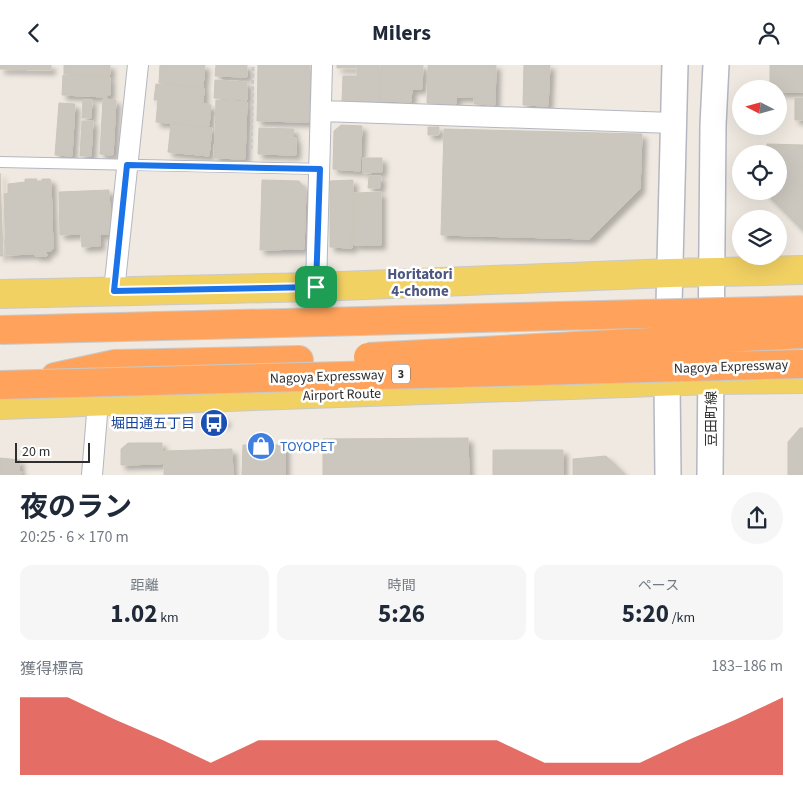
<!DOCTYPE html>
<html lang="ja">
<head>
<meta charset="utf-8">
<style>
  body { margin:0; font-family:"Source Sans 3","Noto Sans JP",sans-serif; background:#f6f6f7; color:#1f2937; height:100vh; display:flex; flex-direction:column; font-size:19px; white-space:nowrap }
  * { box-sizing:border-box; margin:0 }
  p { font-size:16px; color:#747a83 }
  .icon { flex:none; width:28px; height:28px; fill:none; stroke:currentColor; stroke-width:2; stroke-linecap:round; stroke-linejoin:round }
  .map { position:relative; height:410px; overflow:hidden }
  .sheet { display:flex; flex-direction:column; background:#fff; flex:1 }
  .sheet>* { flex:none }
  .needle { width:32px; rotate:276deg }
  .tools { position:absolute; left:732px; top:15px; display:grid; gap:10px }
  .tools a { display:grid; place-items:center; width:55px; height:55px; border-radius:50%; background:#fff; box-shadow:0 5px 20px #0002; font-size:25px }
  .scale { position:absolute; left:15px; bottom:12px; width:75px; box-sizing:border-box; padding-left:5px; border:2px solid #2e2e2e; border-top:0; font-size:14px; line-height:18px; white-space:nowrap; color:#2e2e2e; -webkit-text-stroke:4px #fff; paint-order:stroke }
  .pin { position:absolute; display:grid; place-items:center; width:42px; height:42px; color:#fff; margin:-21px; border-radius:10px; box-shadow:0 2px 8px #0006 }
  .round { display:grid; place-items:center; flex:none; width:52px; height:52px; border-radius:26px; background:#f6f6f7 }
  .overview { display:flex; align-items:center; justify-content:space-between; height:85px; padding:0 20px }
  h1 { font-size:28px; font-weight:700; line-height:38px }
  .figures { display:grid; grid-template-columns:repeat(3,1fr); gap:8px; height:85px; padding:5px 20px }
  .figures div { display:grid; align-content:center; border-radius:12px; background:#f6f6f7; text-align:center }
  .figures b { font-size:25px; font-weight:700 }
  .figures small { font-size:14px; font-weight:400 }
  .figures p { font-size:14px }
  .chart { height:140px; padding:10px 20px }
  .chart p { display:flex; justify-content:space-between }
  .chart svg { width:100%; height:90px; margin-top:5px; fill:#d93025; opacity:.7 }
  header { display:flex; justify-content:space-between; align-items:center; height:65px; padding:0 20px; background:#fff; font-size:22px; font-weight:700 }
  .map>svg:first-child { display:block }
  .building { fill:#cbc7bf; stroke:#cbc5ba; filter:url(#shadow) }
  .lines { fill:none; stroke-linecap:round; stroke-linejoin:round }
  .service-casing { stroke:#b4b7c1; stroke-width:12 }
  .minor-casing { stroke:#b4b7c1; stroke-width:22 }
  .tertiary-casing { stroke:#b4b7c1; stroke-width:28 }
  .primary-casing { stroke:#c9c9c9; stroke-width:30 }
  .motorway-casing { stroke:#c9c9c9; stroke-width:30 }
  .path { stroke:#c9c9c9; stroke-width:3; stroke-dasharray:4 2.5; stroke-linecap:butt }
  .service { stroke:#fff; stroke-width:10 }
  .minor { stroke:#fff; stroke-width:20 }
  .tertiary { stroke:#fff; stroke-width:25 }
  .primary { stroke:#f2d163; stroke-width:28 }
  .motorway { stroke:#ffa35c; stroke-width:28 }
  .motorway-bridge-casing { stroke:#c9c9c9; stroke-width:30; stroke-linecap:butt }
  .motorway-bridge { stroke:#ffa35c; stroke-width:28 }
  .route-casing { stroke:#fff; stroke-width:10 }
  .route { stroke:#1a73e8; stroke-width:6 }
  .labels { text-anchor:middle; stroke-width:5; stroke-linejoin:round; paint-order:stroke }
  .shield { fill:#fff; stroke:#6d6d6d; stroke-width:1 }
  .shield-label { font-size:12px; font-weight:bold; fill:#2e2e2e }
  .street-label { font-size:14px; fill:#2e2e2e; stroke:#fff }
  .transit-label { font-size:14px; fill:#164399; stroke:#fff; text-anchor:end }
  .shop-label { font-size:14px; fill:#366cbe; stroke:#fff; text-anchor:start }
  .neighbourhood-label { font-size:15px; font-weight:bold; fill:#4d5680; stroke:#fff }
</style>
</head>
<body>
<header><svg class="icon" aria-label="back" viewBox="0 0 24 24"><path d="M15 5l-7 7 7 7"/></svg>Milers<svg class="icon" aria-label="person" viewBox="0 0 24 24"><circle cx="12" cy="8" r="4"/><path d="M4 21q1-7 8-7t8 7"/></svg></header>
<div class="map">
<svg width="803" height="410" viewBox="0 0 803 410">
  <defs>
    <filter id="shadow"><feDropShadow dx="4.5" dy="4.5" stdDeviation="2.5" flood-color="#0004"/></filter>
  </defs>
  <rect width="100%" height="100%" fill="#efe9e1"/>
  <path class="building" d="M0,0H51V5L0,4Z
    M64,0H110V10L64,9Z
    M160,0H205L203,22L159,18Z
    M216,0H247V12L215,11Z
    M258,0H310L309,57L257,56Z
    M337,0H356V3H337Z
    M357,0H380L379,38L342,37L343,11H357Z
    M381,0H423L422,24H412L411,37L380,36Z
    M428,0H496L495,40L474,39V32H456V39L427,38Z
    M524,0H550L548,41L523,40Z
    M770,0H803V27H779V24H770Z
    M63,10L110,12V30H107V32L62,30Z
    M215,15L247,17V35L214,33Z
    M156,19L204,23L203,39L211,40L209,61L156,57L158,35H154Z
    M795,33H803V55H795Z
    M103,34L116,35L113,90L100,89Z
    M83,35H92L91,53H82Z
    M216,35L247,37L245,94L214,93Z
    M59,38L75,39L72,91L55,90Z
    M82,56H93L91,91H80Z
    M171,59L212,63L209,91L168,87Z
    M341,60L362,61L360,106L333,104L334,66Z
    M428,62H439V70H428Z
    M259,63L294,64L293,73H296V90L258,89Z
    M444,64L642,69L640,124L590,174L441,170Z
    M767,79L803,80V165L764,126H779V89H767Z
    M363,93H382V107L363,108Z
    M0,108L3,191H0Z
    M369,111H381L380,123H368Z
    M25,114H37L36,116H42V114H50L51,116L53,183L51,186H46L47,191H35V189L6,190L4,129L8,128V119L25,117Z
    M262,115L299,116L306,125L304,184L260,185Z
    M353,115L352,183L330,182V116Z
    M109,125L111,169H100V181L82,182L81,169L60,170L59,127Z
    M381,127V180H354V128Z
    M225,353L226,358L208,359L209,354Z
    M800,363H803V410H788V377Z
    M468,373L469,410H323V374Z
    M128,378H162V399L121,400V384Z
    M243,380H285V410H242Z
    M232,384L233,410H164V386Z
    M493,385H563V410H493Z
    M606,391L625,410H573V394Z
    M0,393L20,395L19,407H22L21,410H0Z"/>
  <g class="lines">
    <defs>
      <path id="service" d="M0,97L320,104"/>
      <path id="minor" d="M322,46L673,58
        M316,222L322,0
        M114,226L138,0
        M92,410L98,337"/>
      <path id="tertiary" d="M668,410L667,318L675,0
        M710,410L713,60L716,0"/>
      <path id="primary" d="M0,229L316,222L670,208L803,205
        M0,340L711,315L803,314"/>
      <path id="motorway" d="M55,312L115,299L299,295"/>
    </defs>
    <use href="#service" class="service-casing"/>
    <use href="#minor" class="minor-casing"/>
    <use href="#tertiary" class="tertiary-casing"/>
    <use href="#primary" class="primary-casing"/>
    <use href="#motorway" class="motorway-casing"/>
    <path class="path" d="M251,84L253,0"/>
    <use href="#service" class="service"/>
    <use href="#minor" class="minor"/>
    <use href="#tertiary" class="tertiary"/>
    <use href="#primary" class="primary"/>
    <use href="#motorway" class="motorway"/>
    <defs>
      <path id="motorway-bridge" d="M0,265L803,245
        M368,292L803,269
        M0,320L803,299"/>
    </defs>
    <use href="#motorway-bridge" class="motorway-bridge-casing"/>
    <use href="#motorway-bridge" class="motorway-bridge"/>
  </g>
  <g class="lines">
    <defs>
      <path id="route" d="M127,100L320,104L316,222L114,226Z"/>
    </defs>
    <use href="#route" class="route-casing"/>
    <use href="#route" class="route"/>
  </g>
  <defs>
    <symbol id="bus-disc" viewBox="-11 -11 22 22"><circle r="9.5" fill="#1a4fb4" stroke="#fff"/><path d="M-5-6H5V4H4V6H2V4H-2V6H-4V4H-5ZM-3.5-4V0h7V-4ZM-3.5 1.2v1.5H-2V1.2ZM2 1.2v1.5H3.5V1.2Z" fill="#fff"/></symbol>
    <symbol id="shop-disc" viewBox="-11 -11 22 22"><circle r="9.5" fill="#3f7fe0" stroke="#fff"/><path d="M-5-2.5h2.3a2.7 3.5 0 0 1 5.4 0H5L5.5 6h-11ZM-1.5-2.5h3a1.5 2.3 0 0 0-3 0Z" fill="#fff"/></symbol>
  </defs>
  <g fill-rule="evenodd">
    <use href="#bus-disc" x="198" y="342" width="32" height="32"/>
    <use href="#shop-disc" x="245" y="365" width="32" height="32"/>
  </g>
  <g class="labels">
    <rect class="shield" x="392" y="299.5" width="18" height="19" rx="4"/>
    <g class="shield-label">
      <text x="401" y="313">3</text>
    </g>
    <g class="street-label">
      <text transform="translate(731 301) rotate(-2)" y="5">Nagoya Expressway</text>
      <text transform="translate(327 311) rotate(-2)" y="5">Nagoya Expressway</text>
      <text transform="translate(342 329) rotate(-2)" y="5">Airport Route</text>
      <text transform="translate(711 354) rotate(-90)" y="5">豆田町線</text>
    </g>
    <g class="transit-label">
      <text x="195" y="363">堀田通五丁目</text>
    </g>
    <g class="shop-label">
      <text x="280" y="386">TOYOPET</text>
    </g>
    <g class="neighbourhood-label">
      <text x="420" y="214">Horitatori<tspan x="420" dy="17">4-chome</tspan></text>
    </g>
  </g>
</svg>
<div class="tools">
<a><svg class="needle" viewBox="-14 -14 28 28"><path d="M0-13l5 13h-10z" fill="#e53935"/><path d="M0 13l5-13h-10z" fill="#747a83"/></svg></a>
<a><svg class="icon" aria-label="locate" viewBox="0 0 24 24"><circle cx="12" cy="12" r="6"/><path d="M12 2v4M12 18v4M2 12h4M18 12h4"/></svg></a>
<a><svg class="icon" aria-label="layers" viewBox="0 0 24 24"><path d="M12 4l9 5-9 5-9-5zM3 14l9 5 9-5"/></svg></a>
</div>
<div class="scale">20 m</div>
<div class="pin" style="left:316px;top:222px;background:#1e9e55"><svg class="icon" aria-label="arrive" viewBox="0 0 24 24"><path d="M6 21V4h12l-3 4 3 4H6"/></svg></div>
</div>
<section class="sheet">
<div class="overview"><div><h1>夜のラン</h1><p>20:25 · 6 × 170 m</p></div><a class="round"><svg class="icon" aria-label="share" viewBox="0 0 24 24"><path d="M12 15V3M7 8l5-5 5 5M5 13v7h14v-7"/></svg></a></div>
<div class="figures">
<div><p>距離</p><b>1.02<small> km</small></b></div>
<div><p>時間</p><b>5:26</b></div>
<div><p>ペース</p><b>5:20<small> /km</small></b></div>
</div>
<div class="chart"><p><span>獲得標高</span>183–186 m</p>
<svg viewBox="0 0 160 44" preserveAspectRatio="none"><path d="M0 44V6L10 6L20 17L30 27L40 38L50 27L60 27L70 27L80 27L90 27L100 27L110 38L120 38L130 38L140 27L150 17L160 6V44z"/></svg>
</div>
</section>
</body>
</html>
